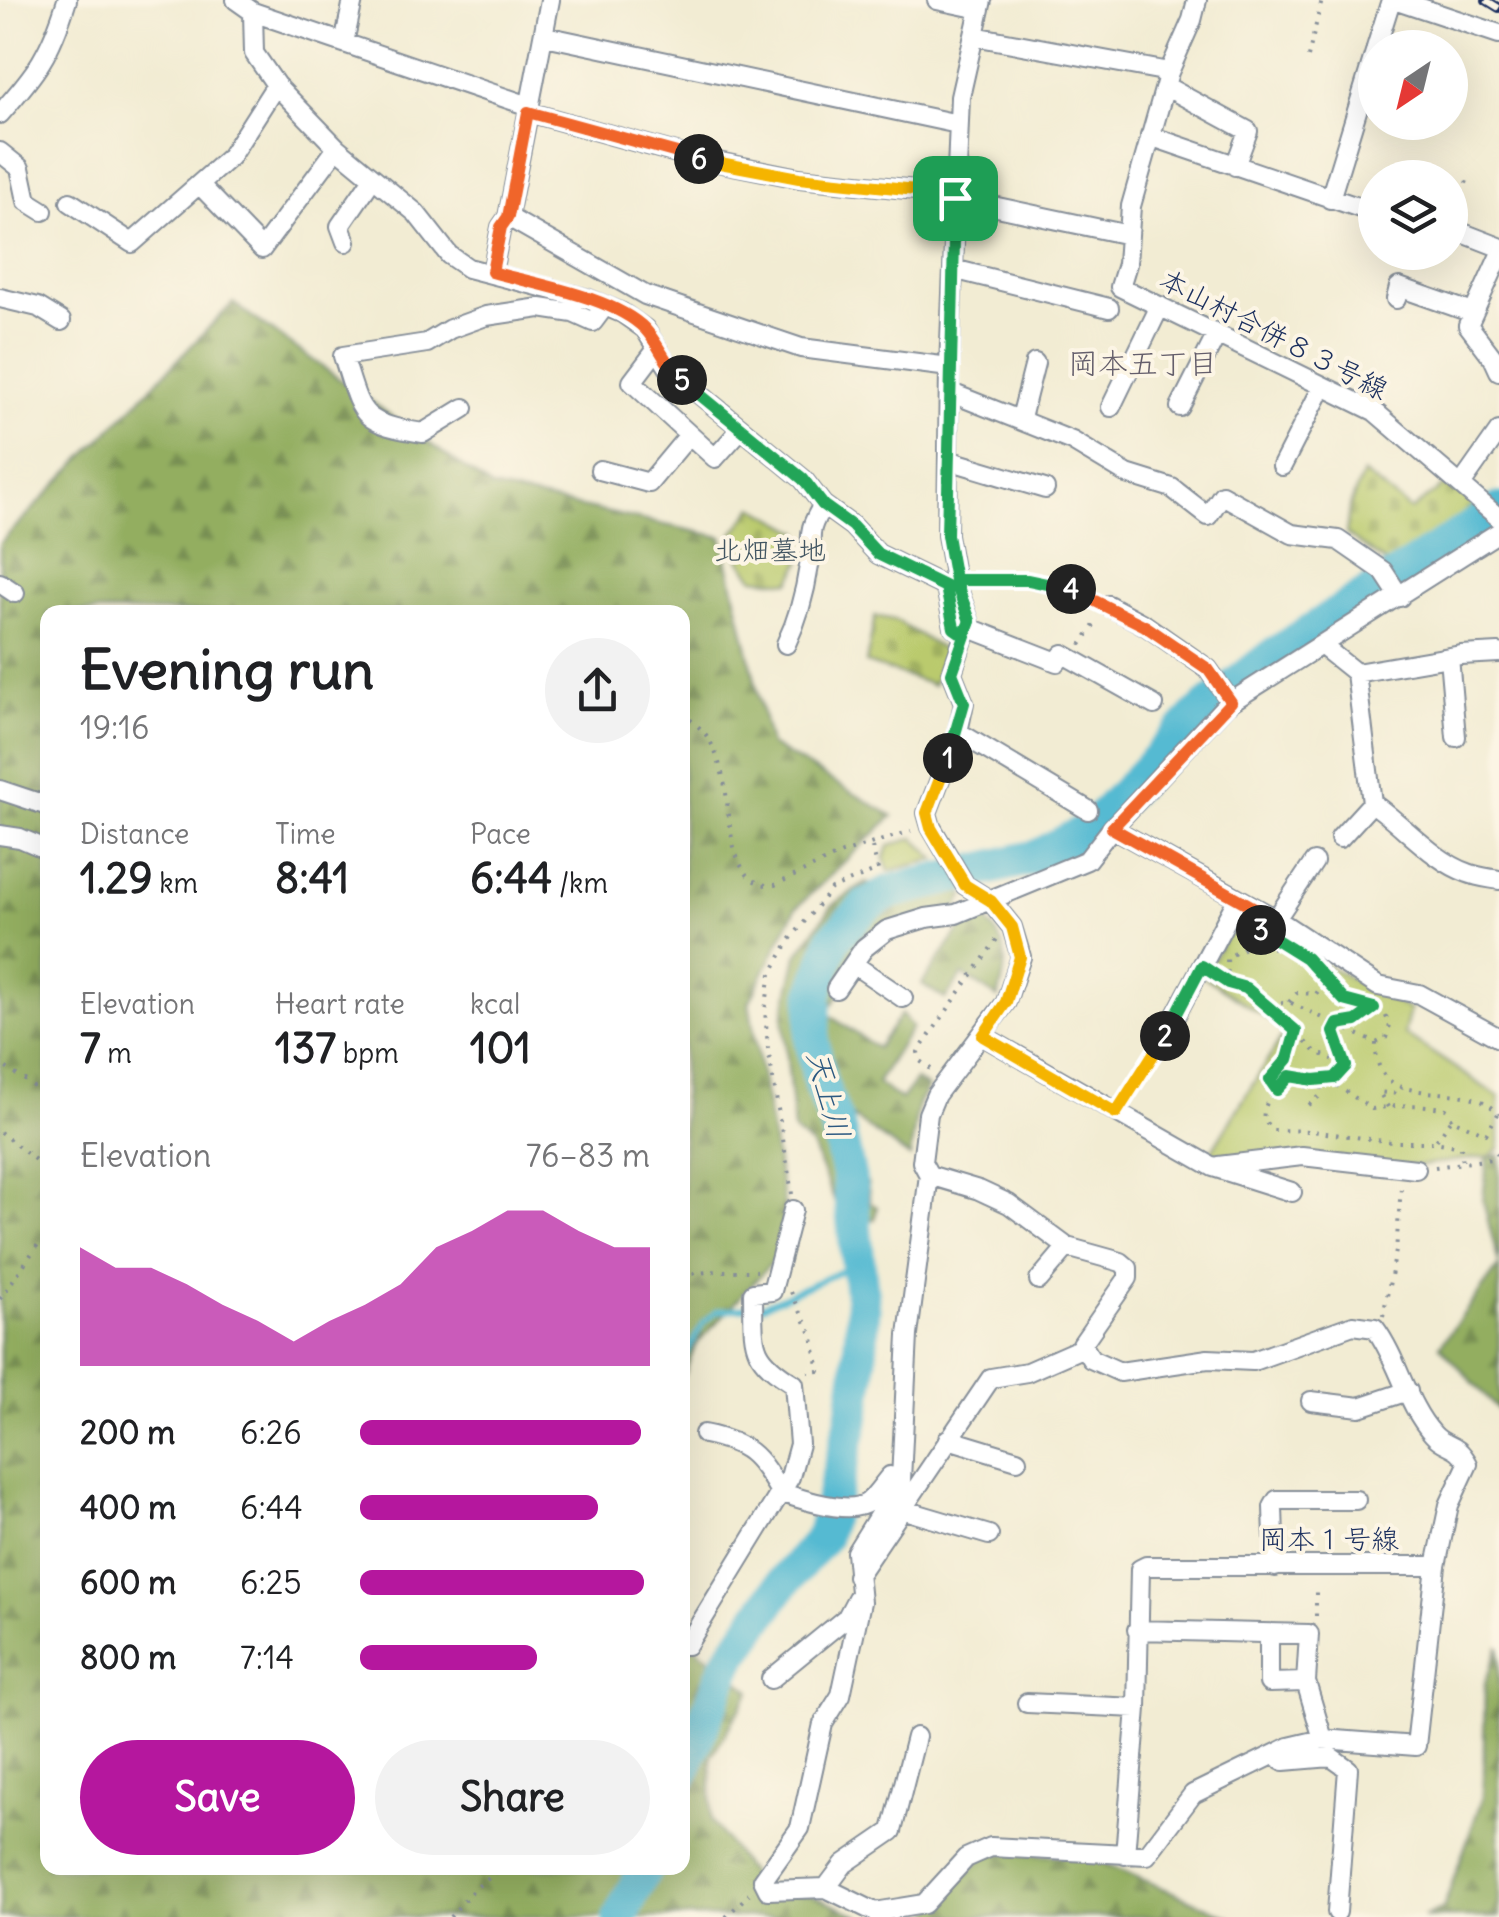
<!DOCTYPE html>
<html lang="en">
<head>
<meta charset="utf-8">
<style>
  body { margin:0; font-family:Delius,"Klee One",sans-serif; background:#f2f2f2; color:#202124; height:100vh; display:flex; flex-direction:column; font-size:38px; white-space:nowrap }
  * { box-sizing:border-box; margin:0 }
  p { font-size:32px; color:#757577 }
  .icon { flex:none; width:55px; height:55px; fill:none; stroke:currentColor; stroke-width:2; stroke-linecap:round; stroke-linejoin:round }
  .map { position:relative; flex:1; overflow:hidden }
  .panel { position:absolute; left:40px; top:605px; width:650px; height:1270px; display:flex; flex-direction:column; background:#fff; border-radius:20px; box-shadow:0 10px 40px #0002 }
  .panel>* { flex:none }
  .needle { width:65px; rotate:215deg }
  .tools { position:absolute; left:1358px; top:30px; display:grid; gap:20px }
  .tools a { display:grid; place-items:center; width:110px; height:110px; border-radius:50%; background:#fff; box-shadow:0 10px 40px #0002; font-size:50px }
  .pin { position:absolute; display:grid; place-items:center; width:85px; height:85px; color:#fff; margin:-42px; border-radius:20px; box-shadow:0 5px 15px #0006 }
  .km { position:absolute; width:50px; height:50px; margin:-25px; border-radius:50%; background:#222; color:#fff; font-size:28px; line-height:50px; text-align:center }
  .round { display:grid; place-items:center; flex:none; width:105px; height:105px; border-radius:52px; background:#f2f2f2 }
  .overview { display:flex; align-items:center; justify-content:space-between; height:170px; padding:0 40px }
  h1 { font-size:55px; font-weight:700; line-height:75px }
  .figures { display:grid; grid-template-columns:repeat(3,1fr); gap:15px; height:170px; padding:10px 40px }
  .figures div { display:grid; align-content:center }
  .figures b { font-size:42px; font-weight:700 }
  .figures small { font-size:28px; font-weight:400 }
  .figures p { font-size:28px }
  .chart { height:280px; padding:20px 40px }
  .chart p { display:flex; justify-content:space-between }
  .chart svg { width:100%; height:180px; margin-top:10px; fill:#b5179e; opacity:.7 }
  .action { display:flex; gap:20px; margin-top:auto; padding:20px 40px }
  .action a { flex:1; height:115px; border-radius:60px; background:#b5179e; color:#fff; font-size:40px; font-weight:700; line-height:115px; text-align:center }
  .action a+a { background:#f2f2f2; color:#202124 }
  ul { padding:0 40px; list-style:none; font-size:32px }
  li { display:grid; grid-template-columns:160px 120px 1fr; align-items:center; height:75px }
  li i { height:25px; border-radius:12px; background:#b5179e }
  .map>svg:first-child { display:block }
  .forest { fill:url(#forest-firs); stroke:#576e5f; stroke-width:2.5 }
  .cemetery { fill:url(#cemetery-stones); stroke:#6a7c66; stroke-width:2.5 }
  .green { fill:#baca6d; stroke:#6a7c66; stroke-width:2.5 }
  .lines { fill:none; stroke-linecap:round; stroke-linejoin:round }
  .stream { stroke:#54bad2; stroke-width:6 }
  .river { stroke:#54bad2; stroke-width:35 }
  .minor-casing { stroke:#868e98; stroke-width:22 }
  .path { stroke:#868e98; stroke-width:4; stroke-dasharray:2.5 8; stroke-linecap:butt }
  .minor { stroke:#fff; stroke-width:18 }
  .rail-casing { stroke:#1b2f5e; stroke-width:10 }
  .rail { stroke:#fcf5e5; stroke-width:6; stroke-dasharray:19; stroke-linecap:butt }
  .split-1-casing { stroke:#fff; stroke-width:20 }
  .split-2-casing { stroke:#fff; stroke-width:20 }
  .split-3-casing { stroke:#fff; stroke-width:20 }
  .split-4-casing { stroke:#fff; stroke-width:20 }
  .split-5-casing { stroke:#fff; stroke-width:20 }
  .split-6-casing { stroke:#fff; stroke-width:20 }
  .split-7-casing { stroke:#fff; stroke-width:20 }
  .split-1 { stroke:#22a559; stroke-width:12 }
  .split-2 { stroke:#f5b400; stroke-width:12 }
  .split-3 { stroke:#22a559; stroke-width:12 }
  .split-4 { stroke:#f0652b; stroke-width:12 }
  .split-5 { stroke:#22a559; stroke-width:12 }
  .split-6 { stroke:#f0652b; stroke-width:12 }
  .split-7 { stroke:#f5b400; stroke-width:12 }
  .labels { text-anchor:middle; stroke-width:8; stroke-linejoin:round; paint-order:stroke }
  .street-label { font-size:28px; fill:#1b2f5e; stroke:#fcf5e5 }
  .park-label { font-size:28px; fill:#435662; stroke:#fcf5e5 }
  .neighbourhood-label { font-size:30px; fill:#655f6c; stroke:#fcf5e5 }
  .water-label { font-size:30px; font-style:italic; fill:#2c5981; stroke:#fcf5e5 }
</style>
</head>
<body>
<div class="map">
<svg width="1499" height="1917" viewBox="0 0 1499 1917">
  <defs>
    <pattern id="forest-firs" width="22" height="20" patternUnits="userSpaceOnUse" patternTransform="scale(2.5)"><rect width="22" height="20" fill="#93ae60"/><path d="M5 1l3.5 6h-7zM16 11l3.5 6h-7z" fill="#778e52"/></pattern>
    <pattern id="cemetery-stones" width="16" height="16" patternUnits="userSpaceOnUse" patternTransform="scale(2.5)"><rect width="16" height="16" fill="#baca6d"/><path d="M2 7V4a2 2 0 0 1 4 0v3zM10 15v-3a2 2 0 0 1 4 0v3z" fill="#9fae61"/></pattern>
  </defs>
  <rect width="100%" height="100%" fill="#fcf5e5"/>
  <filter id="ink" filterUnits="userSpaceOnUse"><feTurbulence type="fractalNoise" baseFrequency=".01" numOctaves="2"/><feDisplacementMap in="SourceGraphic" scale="20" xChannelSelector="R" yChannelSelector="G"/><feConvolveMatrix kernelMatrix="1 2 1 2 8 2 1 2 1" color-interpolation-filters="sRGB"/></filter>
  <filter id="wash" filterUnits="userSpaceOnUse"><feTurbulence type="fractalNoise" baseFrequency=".0048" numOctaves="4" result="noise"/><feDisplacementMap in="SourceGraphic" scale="40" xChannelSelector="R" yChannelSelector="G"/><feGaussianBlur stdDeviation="2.25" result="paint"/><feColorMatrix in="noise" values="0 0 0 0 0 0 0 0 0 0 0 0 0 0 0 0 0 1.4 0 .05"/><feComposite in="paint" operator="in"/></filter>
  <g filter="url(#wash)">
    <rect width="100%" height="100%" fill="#f2ecd3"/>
    <path class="forest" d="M233,303L492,488L722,537L770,745L893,816L796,908L749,1003L785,1209L775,1259L695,1346L683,1377L682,612H48V1868H682L683,1648L694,1646L751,1691L711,1757V1820L765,1894L811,1895L861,1917H0V543Z
      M866,882L871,886L833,925L813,955L816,970C837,960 846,943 862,927C886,904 916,893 947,884L965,895L956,910L876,943L826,1013L877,1048L901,1014L912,1027L877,1083L901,1100L916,1080L928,1088L918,1104L910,1157L852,1117L854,1169L867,1182L870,1203L877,1207L875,1219H842L812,1146L794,1131L783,1017L797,955L832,906Z
      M976,913C984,917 987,921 993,929C1012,952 1005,971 998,998L963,975L945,999L922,984L970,915Z
      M1499,1155V1264L1483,1201L1487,1158Z
      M1499,1266V1411L1440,1346Z
      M1499,1646V1917H1423L1443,1909L1483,1796L1485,1682Z
      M987,1853L1090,1857L1231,1917H913L929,1915Z"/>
    <path class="cemetery" d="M1363,473L1411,510L1450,481L1482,508L1390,566L1346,534L1349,508Z
      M754,507L800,532L801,562L790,582L754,578L739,558L733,534Z
      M875,616L895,620L945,651L933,685L866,663Z"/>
    <path class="green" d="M914,838L936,859L889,871L884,859L889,846Z
      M1251,918L1333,969L1410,1010L1404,1034L1499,1097V1149L1490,1156L1416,1166L1223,1161L1209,1155L1286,1031L1203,976L1236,920Z"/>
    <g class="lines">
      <path class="stream" d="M682,1360L704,1322L717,1311L764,1305L858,1264"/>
      <path class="river" d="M682,1774L729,1660L783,1583L823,1537L852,1421L859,1372L863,1309L849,1177L838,1128L820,1082L812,1041L815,994L834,938L867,905L890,892L1039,856L1093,827L1198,715L1272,656L1499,510
        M620,1917L645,1868"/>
    </g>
  </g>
  <g filter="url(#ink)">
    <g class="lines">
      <defs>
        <path id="minor" d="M236,0L253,12L529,106
          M937,0L980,9
          M1197,0L1192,20L1169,72L1131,206L1127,264L1120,287L1374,411L1499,518
          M1397,0L1499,34
          M253,12L254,53L276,85L337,148L416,213L449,255L468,268L588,299L622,313L645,329L670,370L803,479L823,505L852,526L878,554L946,587L954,627L964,635
          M545,36L958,124
          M974,36L1169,72
          M344,43L353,0
          M1376,48L1391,0
          M1165,86L1248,131L1235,166
          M528,112L687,156L799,178L955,194
          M0,114C37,72 50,55 67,0
          M1150,136L1375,213
          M0,152L20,168L27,201L43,211
          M200,185L262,249L337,148
          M955,198L1129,235
          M1330,199L1375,52
          M70,202L132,243L230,157L276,85
          M508,217L645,295L801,348L949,367
          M1450,228L1499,247
          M346,242L340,226L373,178
          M1499,257L1468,325L1493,358L1499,371
          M953,269L1109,308
          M492,273L501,227L508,217L550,0
          M0,298L38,307L61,321
          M1396,299L1399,287L1473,313
          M657,349L632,382L715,458L741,429
          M949,392L1072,441L1127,474L1172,488L1208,516L1222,495L1292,534L1338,540L1383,571L1400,597
          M1111,407L1160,306
          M1180,407L1217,334
          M464,408L423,433C358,423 362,415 343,356L427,343L450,329L486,316L540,308L573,313L593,322L605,306
          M1021,418L1035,363
          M948,460L1045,489
          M1282,466L1323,386
          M600,470L649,483L689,435
          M1461,485L1499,431
          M0,583L15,593
          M1108,605L1145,625L1208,669L1231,702
          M967,627L1057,662L1063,654L1154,705
          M786,644C798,619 805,593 809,566C815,534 803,538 823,505
          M1321,645L1356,673L1461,655L1499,653
          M1449,657L1456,737
          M1356,673L1372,803
          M958,732L1088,810
          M0,790L48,806
          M1372,803C1403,824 1433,861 1468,873C1478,877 1489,878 1499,880
          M1112,828L1276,919L1378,986L1419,994L1499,1038
          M0,835L20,838L48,850
          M1340,838L1372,803
          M1276,919L1314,862
          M853,964L903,998
          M836,989L864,948L887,930L926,918L956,914L1087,860L1112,828L1226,705L1499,532
          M983,1036L1213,1167L1292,1192
          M1162,1041L1238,898
          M1218,1166L1302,1156L1416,1169
          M929,1175L922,1162L928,1114L936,1095L1006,1002L1021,957L1012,927L991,901L965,885L931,827L927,813L958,732L964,703L952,673L969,621L955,580L947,535L949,367L960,97L982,0
          M1039,1280L1067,1247
          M1311,1401L1360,1407L1408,1391
          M704,1434C748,1443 758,1454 780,1492C800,1499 851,1516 868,1502C876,1495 883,1484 890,1476L901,1480L908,1335L929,1175
          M948,1439L1017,1460
          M901,1480L856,1552L861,1602L841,1695L823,1724L800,1828L763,1880L768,1890L826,1888L875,1912L924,1904L966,1858L991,1847L1147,1855L1193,1794L1289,1747L1323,1739L1416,1746L1436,1566L1449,1505L1468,1464C1456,1441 1446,1449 1433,1434C1406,1404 1399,1361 1375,1328L1353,1325L1253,1361L1208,1359L1120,1372L1091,1359L1082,1344L1128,1278V1268L1121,1262L1067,1247L1009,1204L979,1190L929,1175
          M901,1509L989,1535
          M1275,1567L1273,1507L1277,1500H1356
          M857,1576L991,1378L1027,1372L1084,1347
          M1137,1630L1309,1634L1306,1682L1323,1739
          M1269,1635V1683L1306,1682
          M682,1645H687L790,1477L799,1444L794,1384C748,1356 754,1344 753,1293L772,1291L793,1210
          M771,1679L847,1617L857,1598
          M1027,1703L1137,1708
          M1274,1755L1284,1761L1331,1757L1348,1769L1337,1912
          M1125,1855L1137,1708L1140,1569L1146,1566H1436
          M826,1888L844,1864L892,1831L916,1737"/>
      </defs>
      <use href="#minor" class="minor-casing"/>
      <path class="path" d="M1308,57L1322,0
        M1455,213L1468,178
        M975,578C1016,578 1054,581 1092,598
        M1081,645L1098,619
        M682,713C692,721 704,730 710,741C718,756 724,777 726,793C730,823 731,890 775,885L842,853L911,831
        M1217,975L1245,988L1267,1006L1289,1002L1376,1043L1386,1038L1390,1025L1384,1012L1344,999L1313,966
        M1228,983L1227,958C1244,948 1256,939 1273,948L1279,941
        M1289,1002L1297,993L1316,994L1329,974
        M1267,1006L1316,1052L1346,1065
        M1376,1043C1373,1119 1468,1073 1498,1114L1486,1134L1452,1119L1435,1142
        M0,1060L3,1066L31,1084L48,1107
        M931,1069L920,1061L918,1052L997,939
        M1287,1081L1290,1076L1314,1080L1335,1078L1346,1065L1334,1032L1338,1024L1356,1021L1374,1008
        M1277,1090L1270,1081L1288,1059L1296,1031
        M1127,1096L1154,1054
        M1309,1105L1321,1095L1322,1086
        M1388,1107L1379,1092L1397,1094L1402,1087
        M1452,1119L1446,1109C1416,1103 1401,1105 1372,1109L1336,1085L1305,1087L1287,1081C1272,1093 1265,1100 1263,1119L1272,1130L1312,1131L1391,1142H1435L1461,1147L1463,1163
        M0,1132L48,1170
        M1435,1167L1491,1159L1499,1153
        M792,1194L768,1048L765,1010L771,974L789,941L831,889L878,870L871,843
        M682,1275L716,1271H757
        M791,1292L813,1338L819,1371L808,1372
        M0,1299L48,1230
        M1383,1316L1396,1251L1401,1187
        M1316,1616V1586
        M450,1917L474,1889L503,1868
        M726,1917L749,1894"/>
      <use href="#minor" class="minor"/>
      <defs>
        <path id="rail" d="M1486,0L1499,8"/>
      </defs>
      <use href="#rail" class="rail-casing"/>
      <use href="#rail" class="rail"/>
    </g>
  </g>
  <g class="lines" filter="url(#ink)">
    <defs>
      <path id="split-1" d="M948,758L964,703L952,673L970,621L955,580L947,535L955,198"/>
      <path id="split-2" d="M948,758L927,813L931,828L965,885L991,901L1012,927L1020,957L1006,1002L983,1036L1116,1113L1165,1036"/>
      <path id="split-3" d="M1165,1036L1202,966L1228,983L1246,988L1296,1031L1288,1059L1270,1080L1277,1090L1290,1076L1314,1080L1335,1078L1346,1066L1334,1032L1338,1024L1356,1021L1374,1008L1344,1000L1306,958L1261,930"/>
      <path id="split-4" d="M1071,589L1145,626L1208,669L1231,702L1112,828L1260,911L1252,925L1261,930"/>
      <path id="split-5" d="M682,380L803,479L823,505L852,526L878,554L946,587L954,628L964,635L970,621L955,580H1028L1071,589"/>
      <path id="split-6" d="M682,380C665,365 660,345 645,329C614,297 534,284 492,272L501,227L508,217L528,112L699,159"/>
      <path id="split-7" d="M699,159L799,178L955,194V198"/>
    </defs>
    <use href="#split-1" class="split-1-casing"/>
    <use href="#split-2" class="split-2-casing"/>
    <use href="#split-3" class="split-3-casing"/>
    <use href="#split-4" class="split-4-casing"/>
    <use href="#split-5" class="split-5-casing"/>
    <use href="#split-6" class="split-6-casing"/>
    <use href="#split-7" class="split-7-casing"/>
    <use href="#split-1" class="split-1"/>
    <use href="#split-2" class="split-2"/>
    <use href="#split-3" class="split-3"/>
    <use href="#split-4" class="split-4"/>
    <use href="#split-5" class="split-5"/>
    <use href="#split-6" class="split-6"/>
    <use href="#split-7" class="split-7"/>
  </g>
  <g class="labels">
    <g class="street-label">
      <text transform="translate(1274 334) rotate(27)" y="10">本山村合併８３号線</text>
      <text x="1329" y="1549">岡本１号線</text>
    </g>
    <g class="park-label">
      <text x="770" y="560">北畑墓地</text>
    </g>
    <g class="neighbourhood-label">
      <text x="1143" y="374">岡本五丁目</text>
    </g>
    <g class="water-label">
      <text transform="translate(828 1095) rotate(75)" y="10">天上川</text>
    </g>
  </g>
</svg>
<div class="tools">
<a><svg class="needle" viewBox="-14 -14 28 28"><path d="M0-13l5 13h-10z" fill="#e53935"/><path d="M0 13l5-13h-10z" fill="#757577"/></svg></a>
<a><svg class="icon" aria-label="layers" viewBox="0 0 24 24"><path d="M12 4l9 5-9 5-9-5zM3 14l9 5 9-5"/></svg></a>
</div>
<div class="pin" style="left:955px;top:198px;background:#1e9e55"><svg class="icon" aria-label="arrive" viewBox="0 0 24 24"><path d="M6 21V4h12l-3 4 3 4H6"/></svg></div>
<b class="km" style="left:948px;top:758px">1</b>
<b class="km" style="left:1165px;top:1036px">2</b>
<b class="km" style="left:1261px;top:930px">3</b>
<b class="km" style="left:1071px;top:589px">4</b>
<b class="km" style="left:682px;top:380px">5</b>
<b class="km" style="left:699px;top:159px">6</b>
<section class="panel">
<div class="overview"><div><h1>Evening run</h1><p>19:16</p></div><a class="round"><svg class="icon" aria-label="share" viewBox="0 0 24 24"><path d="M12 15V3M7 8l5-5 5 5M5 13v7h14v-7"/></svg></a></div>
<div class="figures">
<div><p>Distance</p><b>1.29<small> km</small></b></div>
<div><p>Time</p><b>8:41</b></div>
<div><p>Pace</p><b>6:44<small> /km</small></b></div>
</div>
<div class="figures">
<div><p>Elevation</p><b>7<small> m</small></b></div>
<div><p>Heart rate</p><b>137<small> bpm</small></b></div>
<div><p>kcal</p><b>101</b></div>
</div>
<div class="chart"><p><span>Elevation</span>76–83 m</p>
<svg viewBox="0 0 160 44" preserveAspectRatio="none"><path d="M0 44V15L10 20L20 20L30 24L40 29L50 33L60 38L70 33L80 29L90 24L100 15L110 11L120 6L130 6L140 11L150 15L160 15V44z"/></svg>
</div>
<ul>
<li><b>200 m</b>6:26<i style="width:97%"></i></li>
<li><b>400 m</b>6:44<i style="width:82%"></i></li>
<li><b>600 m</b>6:25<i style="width:98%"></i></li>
<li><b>800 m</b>7:14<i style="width:61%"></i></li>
</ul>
<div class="action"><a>Save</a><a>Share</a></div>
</section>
</div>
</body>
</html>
